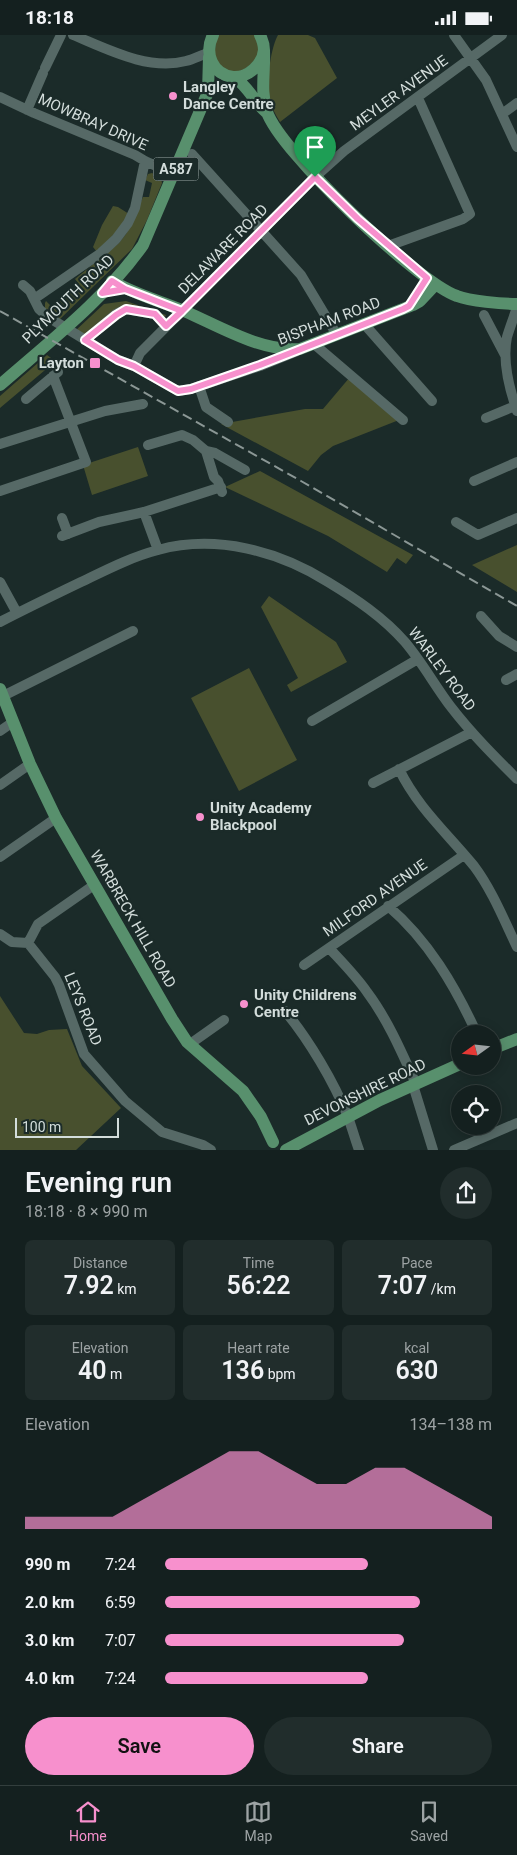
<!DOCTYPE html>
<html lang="en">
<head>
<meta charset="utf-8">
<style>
  body { margin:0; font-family:Roboto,sans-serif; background:#212d2c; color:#f1f3f6; height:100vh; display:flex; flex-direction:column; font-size:19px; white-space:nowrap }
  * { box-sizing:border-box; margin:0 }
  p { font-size:16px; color:#9da3a4 }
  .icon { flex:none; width:28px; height:28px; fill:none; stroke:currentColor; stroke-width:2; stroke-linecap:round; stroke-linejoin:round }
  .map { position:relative; height:1115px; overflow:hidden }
  .panel { display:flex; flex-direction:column; background:#14201f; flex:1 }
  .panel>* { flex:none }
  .needle { width:32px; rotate:255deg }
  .buttons { position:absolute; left:451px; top:990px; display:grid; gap:10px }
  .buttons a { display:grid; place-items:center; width:50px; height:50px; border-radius:50%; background:#14201f; box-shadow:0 2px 12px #0003,0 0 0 1px #333e3d; font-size:25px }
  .scale { position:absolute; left:15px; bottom:12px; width:104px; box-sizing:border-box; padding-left:5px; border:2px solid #d3dddb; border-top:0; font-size:14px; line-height:18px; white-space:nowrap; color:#d3dddb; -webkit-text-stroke:4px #1b2b29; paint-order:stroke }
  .pin { position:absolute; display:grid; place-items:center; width:42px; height:42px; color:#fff; margin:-51px -21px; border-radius:50% 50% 50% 0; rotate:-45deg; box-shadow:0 0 5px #0007 }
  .pin .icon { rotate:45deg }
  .round { display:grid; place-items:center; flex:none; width:52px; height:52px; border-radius:26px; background:#212d2c }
  .overview { display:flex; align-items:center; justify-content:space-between; height:85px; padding:0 25px }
  h1 { font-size:28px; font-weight:600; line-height:38px }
  .figures { display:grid; grid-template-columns:repeat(3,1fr); gap:8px; height:85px; padding:5px 25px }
  .figures div { display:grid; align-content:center; border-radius:8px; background:#212d2c; text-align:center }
  .figures b { font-size:25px; font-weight:600 }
  .figures small { font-size:14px; font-weight:400 }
  .figures p { font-size:14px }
  .chart { height:140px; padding:10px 25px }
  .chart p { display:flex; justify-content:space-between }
  .chart svg { width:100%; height:90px; margin-top:5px; fill:#f790cd; opacity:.7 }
  .button { display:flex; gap:10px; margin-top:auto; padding:10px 25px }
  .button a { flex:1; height:58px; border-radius:30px; background:#f790cd; color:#111; font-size:20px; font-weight:600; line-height:58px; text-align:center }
  .button a+a { background:#212d2c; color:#f1f3f6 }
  ul { padding:0 25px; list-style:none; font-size:16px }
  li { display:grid; grid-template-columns:80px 60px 1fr; align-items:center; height:38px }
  li i { height:12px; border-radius:6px; background:#f790cd }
  .status { display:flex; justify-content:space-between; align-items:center; height:35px; padding:0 25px; background:#14201f; direction:ltr }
  .status svg { height:14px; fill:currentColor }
  .menu { display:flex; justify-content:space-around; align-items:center; height:70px; border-top:1px solid #333e3d; background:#14201f; font-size:14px; color:#9da3a4 }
  .menu a { display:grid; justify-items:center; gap:2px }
  .menu .current { color:#f790cd }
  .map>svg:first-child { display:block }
  .green { fill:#48502e }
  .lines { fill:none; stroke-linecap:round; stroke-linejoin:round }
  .minor { stroke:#566966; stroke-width:10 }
  .major { stroke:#58906d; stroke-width:12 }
  .rail { stroke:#8b9795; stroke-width:2; stroke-dasharray:10 5; stroke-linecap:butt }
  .route-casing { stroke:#fff; stroke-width:10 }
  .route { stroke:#f790cd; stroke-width:6 }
  .poi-dot { fill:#f790cd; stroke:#1b2b29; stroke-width:2 }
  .labels { text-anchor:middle; stroke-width:4.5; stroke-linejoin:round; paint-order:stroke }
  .shield { fill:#1b2b29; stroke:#9ca8a6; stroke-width:1 }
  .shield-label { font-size:14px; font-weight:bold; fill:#d3dddb }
  .poi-label { font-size:15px; font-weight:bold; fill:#d3dddb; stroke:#1b2b29; text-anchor:start }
  .street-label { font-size:15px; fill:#d3dddb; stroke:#1b2b29 }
</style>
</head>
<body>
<div class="status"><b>18:18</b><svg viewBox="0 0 49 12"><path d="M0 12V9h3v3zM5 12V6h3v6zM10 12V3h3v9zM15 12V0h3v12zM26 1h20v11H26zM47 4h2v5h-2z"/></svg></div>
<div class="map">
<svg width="517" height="1115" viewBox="0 0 517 1115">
  <rect width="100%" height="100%" fill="#1b2b29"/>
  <path class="green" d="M217,0H255C256,3 260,8 260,11C260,26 239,43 225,35C221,32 217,26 214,22Z
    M278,0H308L315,3L337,43L280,87C275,79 271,71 269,62C266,47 271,12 278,0Z
    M152,138L161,143L162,148L147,185L132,214L58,286L45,276V268L46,266L53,273L79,249L75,244L119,208L126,199L143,162H149L152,148L145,145L148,139Z
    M113,171L118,172L129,179L123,190L97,217L93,212L102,190Z
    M126,266L166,280L165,282L159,278L132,271L84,301L75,296L104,269Z
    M47,320L58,328L51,330L0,373V361Z
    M350,342L399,385L333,411L321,420L308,436L221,389L305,374H323Z
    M138,412L148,441L92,460L83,430Z
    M260,436L413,520L406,529L397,523L387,537L328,501L225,452Z
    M517,510V557L472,530Z
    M269,561L336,607L347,627L291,657L287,650L298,643L261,572Z
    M249,633L297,725L239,756L191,663Z
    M0,961L24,998L37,999L49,995L67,994L82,1031L121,1073L76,1115H0Z"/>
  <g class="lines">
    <path class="minor" d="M73,0C107,14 148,36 186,26C194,24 201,20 208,18
      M454,0L486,45L517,112
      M45,33L61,0
      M0,62L34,78L135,120L145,126L174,139
      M27,75L43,38
      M502,79L517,68
      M192,119L301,240L337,300
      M388,211L463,184L470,179L418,63
      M23,250L30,256L39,274L48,282L118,325L134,331L178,356L191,354L260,331L297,316
      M34,264L101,218L116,204L128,188L135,173L145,126
      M517,272C514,282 510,292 507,302C502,326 509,353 517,376
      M484,280L505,320
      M365,290L432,366
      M85,305L116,279L126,274L155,279L166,291
      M314,309L403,385
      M134,331L140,318L315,142L344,116L502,0
      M199,351L206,372L228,387
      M26,364L58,337
      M486,383L515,371
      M0,409L105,376L143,369
      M148,410L182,400L193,405L206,416L214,442L218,446L222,457
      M206,416L215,418L245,435
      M474,446L517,427
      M0,456L86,427L53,341
      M144,477L158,515
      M62,483L68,499
      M456,487L478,500L517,483
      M62,501L99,487L144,477L221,452
      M0,547L17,578
      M481,581L499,601L517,612
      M0,587C27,573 54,560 81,547C106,535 131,522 158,515C216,499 278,516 328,547C356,564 383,582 405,607C422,627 435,651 451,672C471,698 494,721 517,744
      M506,645L517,639
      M3,661L133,596
      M312,686L418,624
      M0,696L13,687
      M399,734C418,773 447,798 474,831C492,855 504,885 517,912
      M373,748L472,697
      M0,750L30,729
      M0,822L56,783
      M94,850L38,889L28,908L55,942L59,950L84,1019L125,1066L162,1097L203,1110L211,1115
      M388,871C428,905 455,951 477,999
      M0,899L12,907L28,908
      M329,913C342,927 356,941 367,957C388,985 402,1018 416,1049
      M304,930L464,820
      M285,976C309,1005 334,1047 348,1082C352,1093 355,1104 359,1115
      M190,1009L224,985
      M413,1050L433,1115
      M454,1115L517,1088"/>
    <path class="major" d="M213,0C204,18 212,39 233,42C248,43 263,29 264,15C264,10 262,4 260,0
      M264,16C265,37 260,56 267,77C280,116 417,247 457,261C470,266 502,269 517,269
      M234,42C248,51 254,67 267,78
      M112,246C134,259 160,266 184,276C219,291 261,317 300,314L413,270L420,266L435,250
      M0,350C49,307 105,264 143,210L208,57L209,22
      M0,654L30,729L56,783L172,984L187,1007L243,1056L261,1082L273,1107
      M492,1014L517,1004
      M286,1115L380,1065L460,1029"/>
    <path class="rail" d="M0,276L301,446L517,571"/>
  </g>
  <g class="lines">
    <defs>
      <path id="route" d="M315,142L182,276L125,254L112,246L102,258L125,254L182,276L166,291L155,279L126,274L116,280L85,305L118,325L134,331L178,356L191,354L260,330L403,274L409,271L427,243L358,184L315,142"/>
    </defs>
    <use href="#route" class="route-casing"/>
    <use href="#route" class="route"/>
  </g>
  <g class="poi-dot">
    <circle cx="173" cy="61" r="5"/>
    <rect x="89" y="322" width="12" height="12" rx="2.5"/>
    <circle cx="200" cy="782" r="5"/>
    <circle cx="244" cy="969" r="5"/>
  </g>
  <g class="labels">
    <rect class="shield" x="153.5" y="122.5" width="45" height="23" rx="4"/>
    <g class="shield-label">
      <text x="176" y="139">A587</text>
    </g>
    <g class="poi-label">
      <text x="183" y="57">Langley<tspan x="183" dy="17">Dance Centre</tspan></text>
      <text x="84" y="333" text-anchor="end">Layton</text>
      <text x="210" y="778">Unity Academy<tspan x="210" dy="17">Blackpool</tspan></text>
      <text x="254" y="965">Unity Childrens<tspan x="254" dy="17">Centre</tspan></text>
    </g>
    <g class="street-label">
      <text transform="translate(399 58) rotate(-36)" y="5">MEYLER AVENUE</text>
      <text transform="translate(93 87) rotate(24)" y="5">MOWBRAY DRIVE</text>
      <text transform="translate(223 214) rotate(-45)" y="5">DELAWARE ROAD</text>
      <text transform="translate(68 264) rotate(-44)" y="5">PLYMOUTH ROAD</text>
      <text transform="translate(329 286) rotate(-21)" y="5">BISPHAM ROAD</text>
      <text transform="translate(442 634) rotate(53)" y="5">WARLEY ROAD</text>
      <text transform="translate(375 863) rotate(-35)" y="5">MILFORD AVENUE</text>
      <text transform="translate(133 884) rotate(60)" y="5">WARBRECK HILL ROAD</text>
      <text transform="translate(83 974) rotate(68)" y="5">LEYS ROAD</text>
      <text transform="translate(365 1057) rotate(-26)" y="5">DEVONSHIRE ROAD</text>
    </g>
  </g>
</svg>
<div class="buttons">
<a><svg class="needle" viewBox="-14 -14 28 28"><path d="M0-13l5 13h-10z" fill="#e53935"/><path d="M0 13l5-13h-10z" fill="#9da3a4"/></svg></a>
<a><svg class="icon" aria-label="locate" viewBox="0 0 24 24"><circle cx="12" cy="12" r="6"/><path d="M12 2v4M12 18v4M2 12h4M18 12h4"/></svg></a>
</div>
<div class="scale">100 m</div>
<div class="pin" style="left:315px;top:142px;background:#1e9e55"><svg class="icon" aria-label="arrive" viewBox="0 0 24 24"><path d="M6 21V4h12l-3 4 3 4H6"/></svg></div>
</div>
<section class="panel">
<div class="overview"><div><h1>Evening run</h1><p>18:18 · 8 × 990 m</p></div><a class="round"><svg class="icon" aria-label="share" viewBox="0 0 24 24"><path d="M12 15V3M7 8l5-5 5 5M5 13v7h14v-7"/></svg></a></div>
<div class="figures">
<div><p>Distance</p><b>7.92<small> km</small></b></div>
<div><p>Time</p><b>56:22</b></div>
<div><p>Pace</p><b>7:07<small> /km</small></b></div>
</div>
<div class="figures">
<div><p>Elevation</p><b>40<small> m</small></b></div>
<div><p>Heart rate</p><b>136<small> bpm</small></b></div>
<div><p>kcal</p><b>630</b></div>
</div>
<div class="chart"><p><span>Elevation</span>134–138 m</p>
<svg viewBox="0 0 160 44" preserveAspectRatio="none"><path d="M0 44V38L10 38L20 38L30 38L40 30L50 22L60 14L70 6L80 6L90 14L100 22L110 22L120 14L130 14L140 22L150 30L160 38V44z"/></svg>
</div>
<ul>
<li><b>990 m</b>7:24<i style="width:62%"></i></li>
<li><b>2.0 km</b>6:59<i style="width:78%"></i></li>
<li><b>3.0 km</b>7:07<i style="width:73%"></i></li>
<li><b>4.0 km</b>7:24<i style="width:62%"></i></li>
</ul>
<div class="button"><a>Save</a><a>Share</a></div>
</section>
<nav class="menu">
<a class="current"><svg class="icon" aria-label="home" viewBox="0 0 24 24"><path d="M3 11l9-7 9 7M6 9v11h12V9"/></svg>Home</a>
<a><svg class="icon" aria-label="map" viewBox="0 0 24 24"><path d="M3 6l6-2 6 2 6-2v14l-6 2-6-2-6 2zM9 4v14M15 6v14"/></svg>Map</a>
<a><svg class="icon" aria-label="saved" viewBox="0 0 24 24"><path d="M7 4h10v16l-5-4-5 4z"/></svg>Saved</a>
</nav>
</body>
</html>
